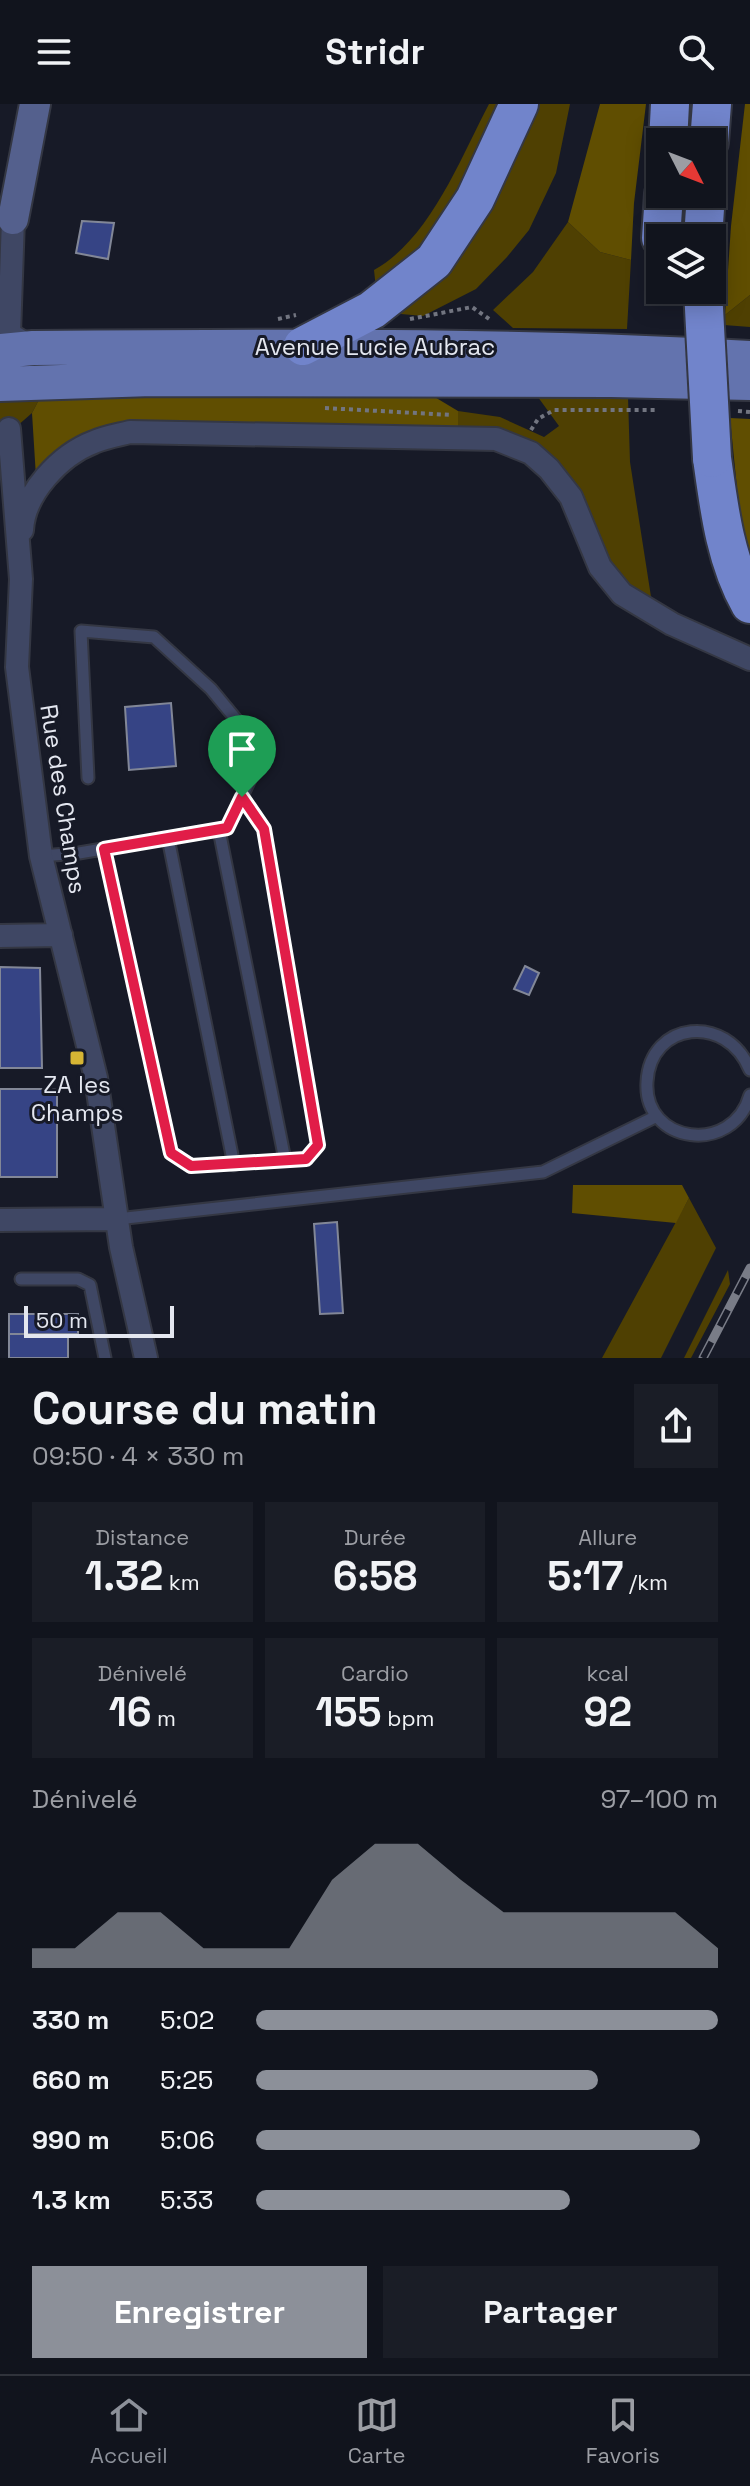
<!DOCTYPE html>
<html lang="fr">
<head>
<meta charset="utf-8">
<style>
  body { margin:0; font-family:"Space Grotesk",sans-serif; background:#1a1d26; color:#f1f3f6; height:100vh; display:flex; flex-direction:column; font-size:30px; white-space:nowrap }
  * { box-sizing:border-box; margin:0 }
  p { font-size:26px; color:#9c9ea4 }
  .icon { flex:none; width:44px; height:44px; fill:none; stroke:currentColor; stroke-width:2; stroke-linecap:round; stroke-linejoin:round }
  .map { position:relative; height:1254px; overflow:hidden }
  .sheet { display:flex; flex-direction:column; background:#11141d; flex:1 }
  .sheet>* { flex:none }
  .needle { width:52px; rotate:132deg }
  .buttons { position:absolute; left:646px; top:24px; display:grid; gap:16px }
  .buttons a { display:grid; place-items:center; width:80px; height:80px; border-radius:0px; background:#11141d; box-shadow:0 4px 20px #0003,0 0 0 2px #30333b; font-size:40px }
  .scale { position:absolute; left:24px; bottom:20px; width:150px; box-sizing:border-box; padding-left:8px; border:4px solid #e4e7f0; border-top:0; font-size:22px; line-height:28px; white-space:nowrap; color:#e4e7f0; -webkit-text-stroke:6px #171a27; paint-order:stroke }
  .pin { position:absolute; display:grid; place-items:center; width:68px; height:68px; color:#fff; margin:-82px -34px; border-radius:50% 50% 50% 0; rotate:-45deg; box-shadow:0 0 8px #0007 }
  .pin .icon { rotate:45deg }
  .round { display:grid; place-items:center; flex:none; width:84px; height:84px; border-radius:0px; background:#1a1d26 }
  .head { display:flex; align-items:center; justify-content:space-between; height:136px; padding:0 32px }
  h1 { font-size:44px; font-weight:800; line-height:60px }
  .metrics { display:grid; grid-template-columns:repeat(3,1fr); gap:12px; height:136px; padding:8px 32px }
  .metrics div { display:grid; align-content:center; border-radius:0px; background:#1a1d26; text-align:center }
  .metrics b { font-size:40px; font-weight:800 }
  .metrics small { font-size:22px; font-weight:400 }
  .metrics p { font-size:22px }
  .chart { height:224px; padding:16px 32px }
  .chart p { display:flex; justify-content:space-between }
  .chart svg { width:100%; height:144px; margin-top:8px; fill:#8c9099; opacity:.7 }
  .cta { display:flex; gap:16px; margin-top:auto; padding:16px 32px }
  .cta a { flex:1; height:92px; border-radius:0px; background:#8c9099; color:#fff; font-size:32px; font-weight:800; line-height:92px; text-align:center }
  .cta a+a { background:#1a1d26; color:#f1f3f6 }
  ul { padding:0 32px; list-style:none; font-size:26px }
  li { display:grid; grid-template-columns:128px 96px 1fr; align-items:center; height:60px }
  li i { height:20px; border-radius:10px; background:#8c9099 }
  header { display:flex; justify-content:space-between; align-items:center; height:104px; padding:0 32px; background:#11141d; font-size:36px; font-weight:800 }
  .tabs { display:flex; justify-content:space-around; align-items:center; height:112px; border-top:2px solid #30333b; background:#11141d; font-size:22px; color:#9c9ea4 }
  .tabs a { display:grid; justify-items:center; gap:4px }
  .tabs .active { color:#8c9099 }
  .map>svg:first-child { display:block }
  .green { fill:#4f4002 }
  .forest { fill:#604e01 }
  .building { fill:#364485; stroke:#828797; stroke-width:2 }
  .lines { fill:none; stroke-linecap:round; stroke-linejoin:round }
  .lane-casing { stroke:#343743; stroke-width:15 }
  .street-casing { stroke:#343743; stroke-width:26 }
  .secondary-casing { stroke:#343743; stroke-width:34 }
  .primary-casing { stroke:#343743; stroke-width:38 }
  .highway-casing { stroke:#343743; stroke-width:42 }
  .path { stroke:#727580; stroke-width:4; stroke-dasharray:4 4; stroke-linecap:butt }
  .lane { stroke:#3f4764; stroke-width:11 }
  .street { stroke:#3f4764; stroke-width:22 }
  .secondary { stroke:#54608d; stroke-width:30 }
  .primary { stroke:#6373ae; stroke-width:34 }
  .highway { stroke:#7184cb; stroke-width:38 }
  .rail-casing { stroke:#797c87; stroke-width:9 }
  .rail { stroke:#171a27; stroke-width:6; stroke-dasharray:18; stroke-linecap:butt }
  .highway-bridge-casing { stroke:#343743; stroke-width:42; stroke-linecap:butt }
  .highway-bridge { stroke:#7184cb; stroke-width:38 }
  .route-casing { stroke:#fff; stroke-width:16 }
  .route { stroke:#e11d48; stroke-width:10 }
  .poi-dot { fill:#d6b534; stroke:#171a27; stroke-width:3 }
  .labels { text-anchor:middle; stroke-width:6; stroke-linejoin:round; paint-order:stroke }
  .street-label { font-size:24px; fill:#e4e7f0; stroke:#171a27 }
  .poi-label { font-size:24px; fill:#e4e7f0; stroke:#171a27 }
</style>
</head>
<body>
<header><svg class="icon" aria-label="menu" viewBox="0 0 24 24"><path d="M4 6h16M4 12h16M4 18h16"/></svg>Stridr<svg class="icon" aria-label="search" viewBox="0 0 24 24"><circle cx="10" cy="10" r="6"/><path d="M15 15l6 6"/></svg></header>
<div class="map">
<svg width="750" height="1254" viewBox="0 0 750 1254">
  <rect width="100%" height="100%" fill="#171a27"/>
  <path class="green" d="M489,0H503L450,110L424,142L376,185L374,166C430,135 460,55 489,0Z
    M531,0H570L556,69L529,126L507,153L476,185L423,212L390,209Z
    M568,118L600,148L631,156L627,225L513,224L493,206L533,168Z
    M750,191V223L724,221L725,211Z
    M43,288L32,309L0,337V297Z
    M535,289L628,293L630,358L652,499L624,481L606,455L575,379L541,345L458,325V307L500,313L544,333L559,322Z
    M689,1094L716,1144L661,1254H602Z
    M728,1166L730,1180L691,1254H684Z"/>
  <path class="forest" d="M600,0H646L634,99L631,156L600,148L568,118Z
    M745,0H750V191L725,211L731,122Z
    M43,288L433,292L458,307V325L109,323L36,373L32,309Z
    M730,314L750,315V454L740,414Z
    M573,1081H682L689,1094L676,1119L572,1109Z"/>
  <path class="building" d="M82,117L114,119L108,155L76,149Z
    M171,599L176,662L129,666L125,603Z
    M525,862L539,869L529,891L514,885Z
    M0,863L40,864L42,964H0Z
    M0,985H57V1073H0Z
    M337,1118L343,1209L320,1210L314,1120Z
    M9,1210H78V1230H9Z
    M9,1230H68V1254H9Z"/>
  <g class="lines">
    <defs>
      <path id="lane" d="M219,726L285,1056
        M168,734L234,1061
        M104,745L171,1049L191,1062L306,1055L318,1041L264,725L242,693
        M41,752L79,749L227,724L263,648L211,585L154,533L81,527L88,674
        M750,966C727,909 650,917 647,978C643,1040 733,1052 750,991
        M117,1115L543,1068L657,1012
        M21,1175H78L90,1181L105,1254"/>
      <path id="street" d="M13,115L9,230L32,244
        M9,325L21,475L17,563L41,752L96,974L121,1143L146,1254
        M22,426C24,389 60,351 94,338C105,333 118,331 130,328L496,335L531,349L549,365L571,393L600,463L622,490L672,520L750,555
        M0,832L61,831
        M0,1116L117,1115"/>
      <path id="secondary" d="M13,115L35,0"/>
      <path id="primary" d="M0,247L33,244C272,242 511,240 750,254
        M0,280L152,275L611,276L750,279"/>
      <path id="highway" d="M668,38L670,0
        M709,38L712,0
        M661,134L664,90
        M703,134L706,90
        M303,242L372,206L434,157L475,95L519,0
        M712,354C719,404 725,456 750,500"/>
    </defs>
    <use href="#lane" class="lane-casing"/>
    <use href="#street" class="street-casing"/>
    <use href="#secondary" class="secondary-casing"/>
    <use href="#primary" class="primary-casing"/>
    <use href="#highway" class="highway-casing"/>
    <path class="path" d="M278,215L296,211
      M410,215L472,203L492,217
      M325,304L452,311
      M738,307L750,308
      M531,326L538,315L554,306H657"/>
    <use href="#lane" class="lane"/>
    <use href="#street" class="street"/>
    <use href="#secondary" class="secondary"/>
    <use href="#primary" class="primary"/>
    <use href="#highway" class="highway"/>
    <defs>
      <path id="rail" d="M703,1254L750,1164"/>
    </defs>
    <use href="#rail" class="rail-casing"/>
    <use href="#rail" class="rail"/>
    <defs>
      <path id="highway-bridge" d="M703,186L712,354"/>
    </defs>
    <use href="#highway-bridge" class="highway-bridge-casing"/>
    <use href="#highway-bridge" class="highway-bridge"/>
  </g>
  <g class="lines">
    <defs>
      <path id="route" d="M242,693L264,725L318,1041L306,1055L191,1062L171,1049L104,745L227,724Z"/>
    </defs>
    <use href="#route" class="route-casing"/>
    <use href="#route" class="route"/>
  </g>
  <rect class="poi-dot" x="69" y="946" width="16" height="16" rx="4"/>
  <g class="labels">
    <g class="street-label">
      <text x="375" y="251">Avenue Lucie Aubrac</text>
      <text transform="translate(63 695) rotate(81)" y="8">Rue des Champs</text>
    </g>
    <g class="poi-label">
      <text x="77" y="989">ZA les<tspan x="77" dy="28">Champs</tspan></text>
    </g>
  </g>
</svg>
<div class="buttons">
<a><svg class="needle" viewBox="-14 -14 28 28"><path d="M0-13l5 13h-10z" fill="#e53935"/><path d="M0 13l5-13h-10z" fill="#9c9ea4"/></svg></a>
<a><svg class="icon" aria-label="layers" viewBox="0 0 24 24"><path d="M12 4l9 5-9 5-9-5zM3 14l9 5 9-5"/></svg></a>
</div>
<div class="scale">50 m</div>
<div class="pin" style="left:242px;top:693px;background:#1e9e55"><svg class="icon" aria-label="arrive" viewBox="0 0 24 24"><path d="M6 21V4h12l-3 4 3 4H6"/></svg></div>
</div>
<section class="sheet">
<div class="head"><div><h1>Course du matin</h1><p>09:50 · 4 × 330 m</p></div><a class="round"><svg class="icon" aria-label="share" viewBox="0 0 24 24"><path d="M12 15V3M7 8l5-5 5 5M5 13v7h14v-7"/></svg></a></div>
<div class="metrics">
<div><p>Distance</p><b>1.32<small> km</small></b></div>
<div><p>Durée</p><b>6:58</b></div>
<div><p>Allure</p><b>5:17<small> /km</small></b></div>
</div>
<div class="metrics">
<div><p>Dénivelé</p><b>16<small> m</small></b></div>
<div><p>Cardio</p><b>155<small> bpm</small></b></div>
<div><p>kcal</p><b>92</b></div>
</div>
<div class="chart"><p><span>Dénivelé</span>97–100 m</p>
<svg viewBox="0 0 160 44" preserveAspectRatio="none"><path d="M0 44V38L10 38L20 27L30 27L40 38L50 38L60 38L70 17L80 6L90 6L100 17L110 27L120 27L130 27L140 27L150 27L160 38V44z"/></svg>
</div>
<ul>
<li><b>330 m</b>5:02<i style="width:100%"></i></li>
<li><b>660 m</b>5:25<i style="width:74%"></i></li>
<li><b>990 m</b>5:06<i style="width:96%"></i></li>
<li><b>1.3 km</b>5:33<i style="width:68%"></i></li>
</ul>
<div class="cta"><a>Enregistrer</a><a>Partager</a></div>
</section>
<nav class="tabs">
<a class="active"><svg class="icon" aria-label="home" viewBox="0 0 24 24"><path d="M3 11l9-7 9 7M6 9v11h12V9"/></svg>Accueil</a>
<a><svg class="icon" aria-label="map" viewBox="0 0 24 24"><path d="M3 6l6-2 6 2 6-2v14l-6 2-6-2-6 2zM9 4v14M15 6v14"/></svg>Carte</a>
<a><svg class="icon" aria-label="saved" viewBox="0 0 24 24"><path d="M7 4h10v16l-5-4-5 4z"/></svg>Favoris</a>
</nav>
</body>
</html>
